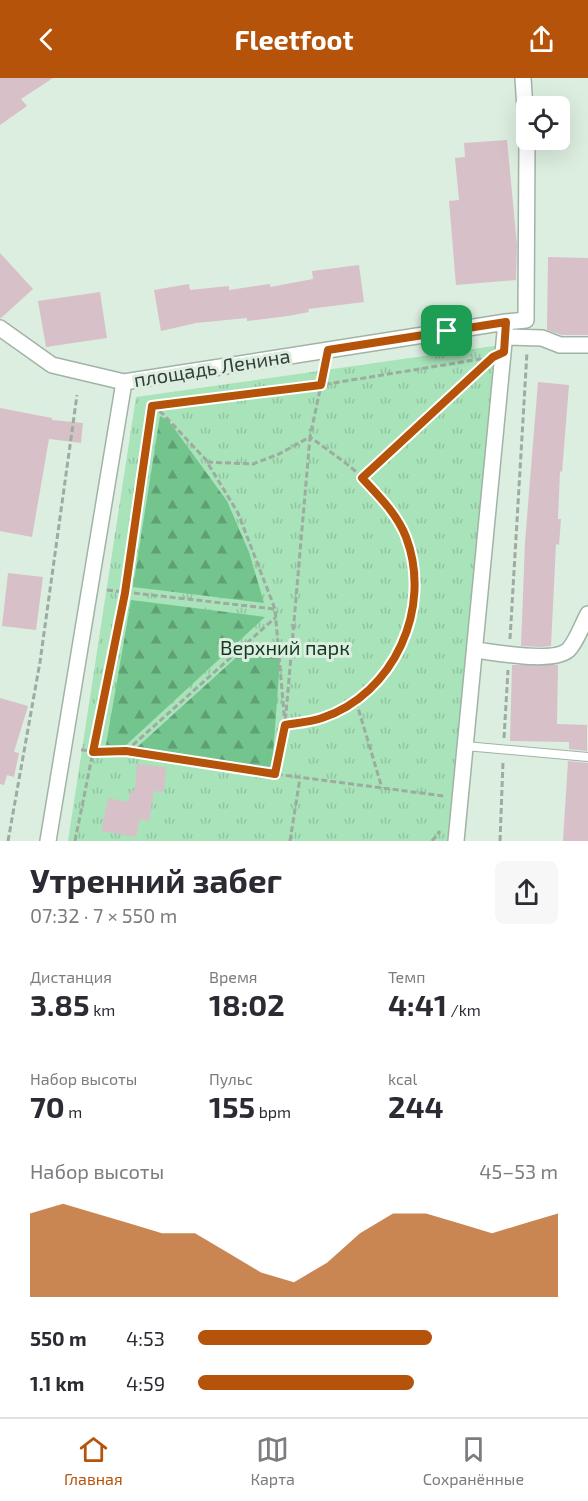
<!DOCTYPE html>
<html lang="ru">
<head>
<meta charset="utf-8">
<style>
  body { margin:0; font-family:"Exo 2",sans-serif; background:#f7f7f7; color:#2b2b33; height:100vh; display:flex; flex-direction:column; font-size:22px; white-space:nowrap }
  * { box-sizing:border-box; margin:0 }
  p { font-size:20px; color:#7c7c81 }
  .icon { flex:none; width:33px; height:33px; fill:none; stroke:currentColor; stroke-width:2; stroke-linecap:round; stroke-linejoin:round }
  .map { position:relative; height:763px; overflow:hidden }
  .panel { display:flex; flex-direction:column; background:#fff; flex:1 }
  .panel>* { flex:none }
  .buttons { position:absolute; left:516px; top:18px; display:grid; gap:12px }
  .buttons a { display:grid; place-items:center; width:54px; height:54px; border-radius:9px; background:#fff; box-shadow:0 6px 24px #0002; font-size:30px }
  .pin { position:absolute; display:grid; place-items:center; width:51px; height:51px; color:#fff; margin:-26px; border-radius:12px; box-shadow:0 3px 9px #0006 }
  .round { display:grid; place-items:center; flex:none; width:63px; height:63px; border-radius:9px; background:#f7f7f7 }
  .summary { display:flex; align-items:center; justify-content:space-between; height:102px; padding:0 30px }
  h1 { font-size:33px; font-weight:700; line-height:45px }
  .figures { display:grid; grid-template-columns:repeat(3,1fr); gap:9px; height:102px; padding:6px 30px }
  .figures div { display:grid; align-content:center }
  .figures b { font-size:30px; font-weight:700 }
  .figures small { font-size:16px; font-weight:400 }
  .figures p { font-size:16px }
  .chart { height:168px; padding:12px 30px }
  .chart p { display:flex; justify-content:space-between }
  .chart svg { width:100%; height:108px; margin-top:6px; fill:#b45309; opacity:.7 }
  ul { padding:0 30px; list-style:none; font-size:20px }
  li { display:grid; grid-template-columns:96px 72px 1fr; align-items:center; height:45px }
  li i { height:15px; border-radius:8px; background:#b45309 }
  header { display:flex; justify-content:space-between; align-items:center; height:78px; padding:0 30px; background:#b45309; color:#fff; font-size:27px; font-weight:700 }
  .tabs { display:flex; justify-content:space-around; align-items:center; height:84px; border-top:2px solid #e1e1e2; background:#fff; font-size:16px; color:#7c7c81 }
  .tabs a { display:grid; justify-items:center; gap:3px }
  .tabs .active { color:#b45309 }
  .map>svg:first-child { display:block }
  .grass { fill:url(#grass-tufts) }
  .forest { fill:url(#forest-firs) }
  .building { fill:#d7c0c7 }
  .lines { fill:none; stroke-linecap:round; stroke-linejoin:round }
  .lane-casing { stroke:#a1b3a6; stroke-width:10 }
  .street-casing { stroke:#a1b3a6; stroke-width:18 }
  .path { stroke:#9daba0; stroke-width:3; stroke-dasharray:6 3; stroke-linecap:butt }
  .lane { stroke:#fff; stroke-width:8 }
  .street { stroke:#fff; stroke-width:15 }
  .route-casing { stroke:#fff; stroke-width:12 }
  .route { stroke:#b45309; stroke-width:8 }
  .labels { text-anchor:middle; stroke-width:6; stroke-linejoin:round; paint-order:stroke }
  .street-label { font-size:20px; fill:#363e38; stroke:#dceee0 }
  .park-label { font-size:20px; fill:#13361f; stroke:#dceee0 }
</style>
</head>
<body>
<header><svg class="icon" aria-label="back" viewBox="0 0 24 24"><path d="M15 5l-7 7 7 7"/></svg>Fleetfoot<svg class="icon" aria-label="share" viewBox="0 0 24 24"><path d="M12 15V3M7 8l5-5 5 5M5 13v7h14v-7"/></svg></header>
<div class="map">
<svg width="588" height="763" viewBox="0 0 588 763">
  <defs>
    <pattern id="grass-tufts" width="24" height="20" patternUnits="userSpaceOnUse" patternTransform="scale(1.5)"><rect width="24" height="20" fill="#a8e3b9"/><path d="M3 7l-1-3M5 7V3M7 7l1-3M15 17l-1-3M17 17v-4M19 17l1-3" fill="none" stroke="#91c4a0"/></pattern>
    <pattern id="forest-firs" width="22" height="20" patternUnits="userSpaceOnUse" patternTransform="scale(1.5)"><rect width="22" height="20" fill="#73c48d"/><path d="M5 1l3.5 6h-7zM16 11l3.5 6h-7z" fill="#5fa174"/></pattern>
  </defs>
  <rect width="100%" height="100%" fill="#dceee0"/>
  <path class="grass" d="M501,267L453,763H68L136,319Z"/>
  <path class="forest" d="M160,338L168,342L227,423L249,474L264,525L133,509Z
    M131,522L265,539L124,669L106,667Z
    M251,566L281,569L272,690L134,672Z"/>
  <path class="building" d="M0,0H53L21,21L27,28L0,47Z
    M507,62L517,167L516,202L456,207L449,123L459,122L455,80L465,79L464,65Z
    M0,175L33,211L1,240H0Z
    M548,179L588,180V257H562L547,252Z
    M359,187L364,224L308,231L309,234L288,238L247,243V240L196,245L161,253L154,212L189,206L190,212L229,208V212L270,206V209L313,201L312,193Z
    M100,214L107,260L46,269L38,223Z
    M538,304L569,307L562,394L560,393L558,441H561L559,467L556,466L551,568L540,569L521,568L525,464Z
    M0,330L52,340V342L83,345L81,365L49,361L32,459L0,453Z
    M8,495L43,499L36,552L2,548Z
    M512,587H558L557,646L587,647V673L569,671V664L510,663Z
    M0,620L28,628L14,674L19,675L14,699L7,697L4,707L0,706Z
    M568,683L588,685V763H563Z
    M137,686L166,689L164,714L154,713L149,743L140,741L136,759L101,753L108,720L128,724L131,712L135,713Z"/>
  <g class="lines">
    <defs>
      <path id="lane" d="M465,668L588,679"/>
      <path id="street" d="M0,250L52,287L124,304L506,244
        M505,259L542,260L560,267H588
        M475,572C494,574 558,587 570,570C578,560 582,547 588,536
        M48,763L124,304
        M456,763L506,244L526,242L527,62L523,0"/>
    </defs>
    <use href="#lane" class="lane-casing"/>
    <use href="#street" class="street-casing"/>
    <path class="path" d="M207,383L163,336L152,328L321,307L487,280
      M362,400L486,285
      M107,512L275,531
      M510,561L527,274
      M356,623L382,710
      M285,647L275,531L238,435L207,384L253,386L279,376L310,359L285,647L275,696L444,718
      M285,647C310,642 332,637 354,624C421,582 429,490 389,429C370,400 337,379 310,359L325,288
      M504,660L508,592
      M81,672L126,673L275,696
      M126,673L276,539
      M8,763L40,584L77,317
      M75,763L125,515L152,328
      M290,763L300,700
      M432,763L440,753
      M500,763L503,684"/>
    <use href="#lane" class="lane"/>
    <use href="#street" class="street"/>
  </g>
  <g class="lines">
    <defs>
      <path id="route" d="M506,244L504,274L493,279L362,400C379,418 397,436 406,459C433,530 394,616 322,640C310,644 297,645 285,647L275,696L126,673L93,674L125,515L152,328L321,307L328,272Z"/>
    </defs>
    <use href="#route" class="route-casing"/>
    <use href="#route" class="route"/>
  </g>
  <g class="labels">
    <g class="street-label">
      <text transform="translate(212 290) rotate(-9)" y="7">площадь Ленина</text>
    </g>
    <g class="park-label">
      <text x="285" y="577">Верхний парк</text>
    </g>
  </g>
</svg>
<div class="buttons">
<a><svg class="icon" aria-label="locate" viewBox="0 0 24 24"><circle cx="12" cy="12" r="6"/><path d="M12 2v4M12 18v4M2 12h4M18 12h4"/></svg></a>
</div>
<div class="pin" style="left:447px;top:253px;background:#1e9e55"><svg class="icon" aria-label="arrive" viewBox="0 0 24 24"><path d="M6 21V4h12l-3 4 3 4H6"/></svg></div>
</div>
<section class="panel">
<div class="summary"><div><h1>Утренний забег</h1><p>07:32 · 7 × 550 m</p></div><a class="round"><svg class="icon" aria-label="share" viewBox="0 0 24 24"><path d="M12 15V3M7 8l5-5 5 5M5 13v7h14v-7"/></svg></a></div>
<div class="figures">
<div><p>Дистанция</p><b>3.85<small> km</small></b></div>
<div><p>Время</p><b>18:02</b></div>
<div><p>Темп</p><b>4:41<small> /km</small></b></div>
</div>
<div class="figures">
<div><p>Набор высоты</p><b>70<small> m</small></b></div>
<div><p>Пульс</p><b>155<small> bpm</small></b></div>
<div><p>kcal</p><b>244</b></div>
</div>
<div class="chart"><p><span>Набор высоты</span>45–53 m</p>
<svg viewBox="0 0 160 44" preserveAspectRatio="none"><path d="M0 44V10L10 6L20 10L30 14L40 18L50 18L60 26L70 34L80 38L90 30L100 18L110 10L120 10L130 14L140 18L150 14L160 10V44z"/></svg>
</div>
<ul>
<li><b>550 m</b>4:53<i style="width:65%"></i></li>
<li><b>1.1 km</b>4:59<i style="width:60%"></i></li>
</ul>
</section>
<nav class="tabs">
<a class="active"><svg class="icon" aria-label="home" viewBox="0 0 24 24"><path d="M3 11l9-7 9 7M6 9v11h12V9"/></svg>Главная</a>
<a><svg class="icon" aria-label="map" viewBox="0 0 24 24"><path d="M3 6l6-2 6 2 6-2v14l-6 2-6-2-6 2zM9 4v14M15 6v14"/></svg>Карта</a>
<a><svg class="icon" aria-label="saved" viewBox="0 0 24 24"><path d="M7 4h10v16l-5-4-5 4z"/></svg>Сохранённые</a>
</nav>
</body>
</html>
